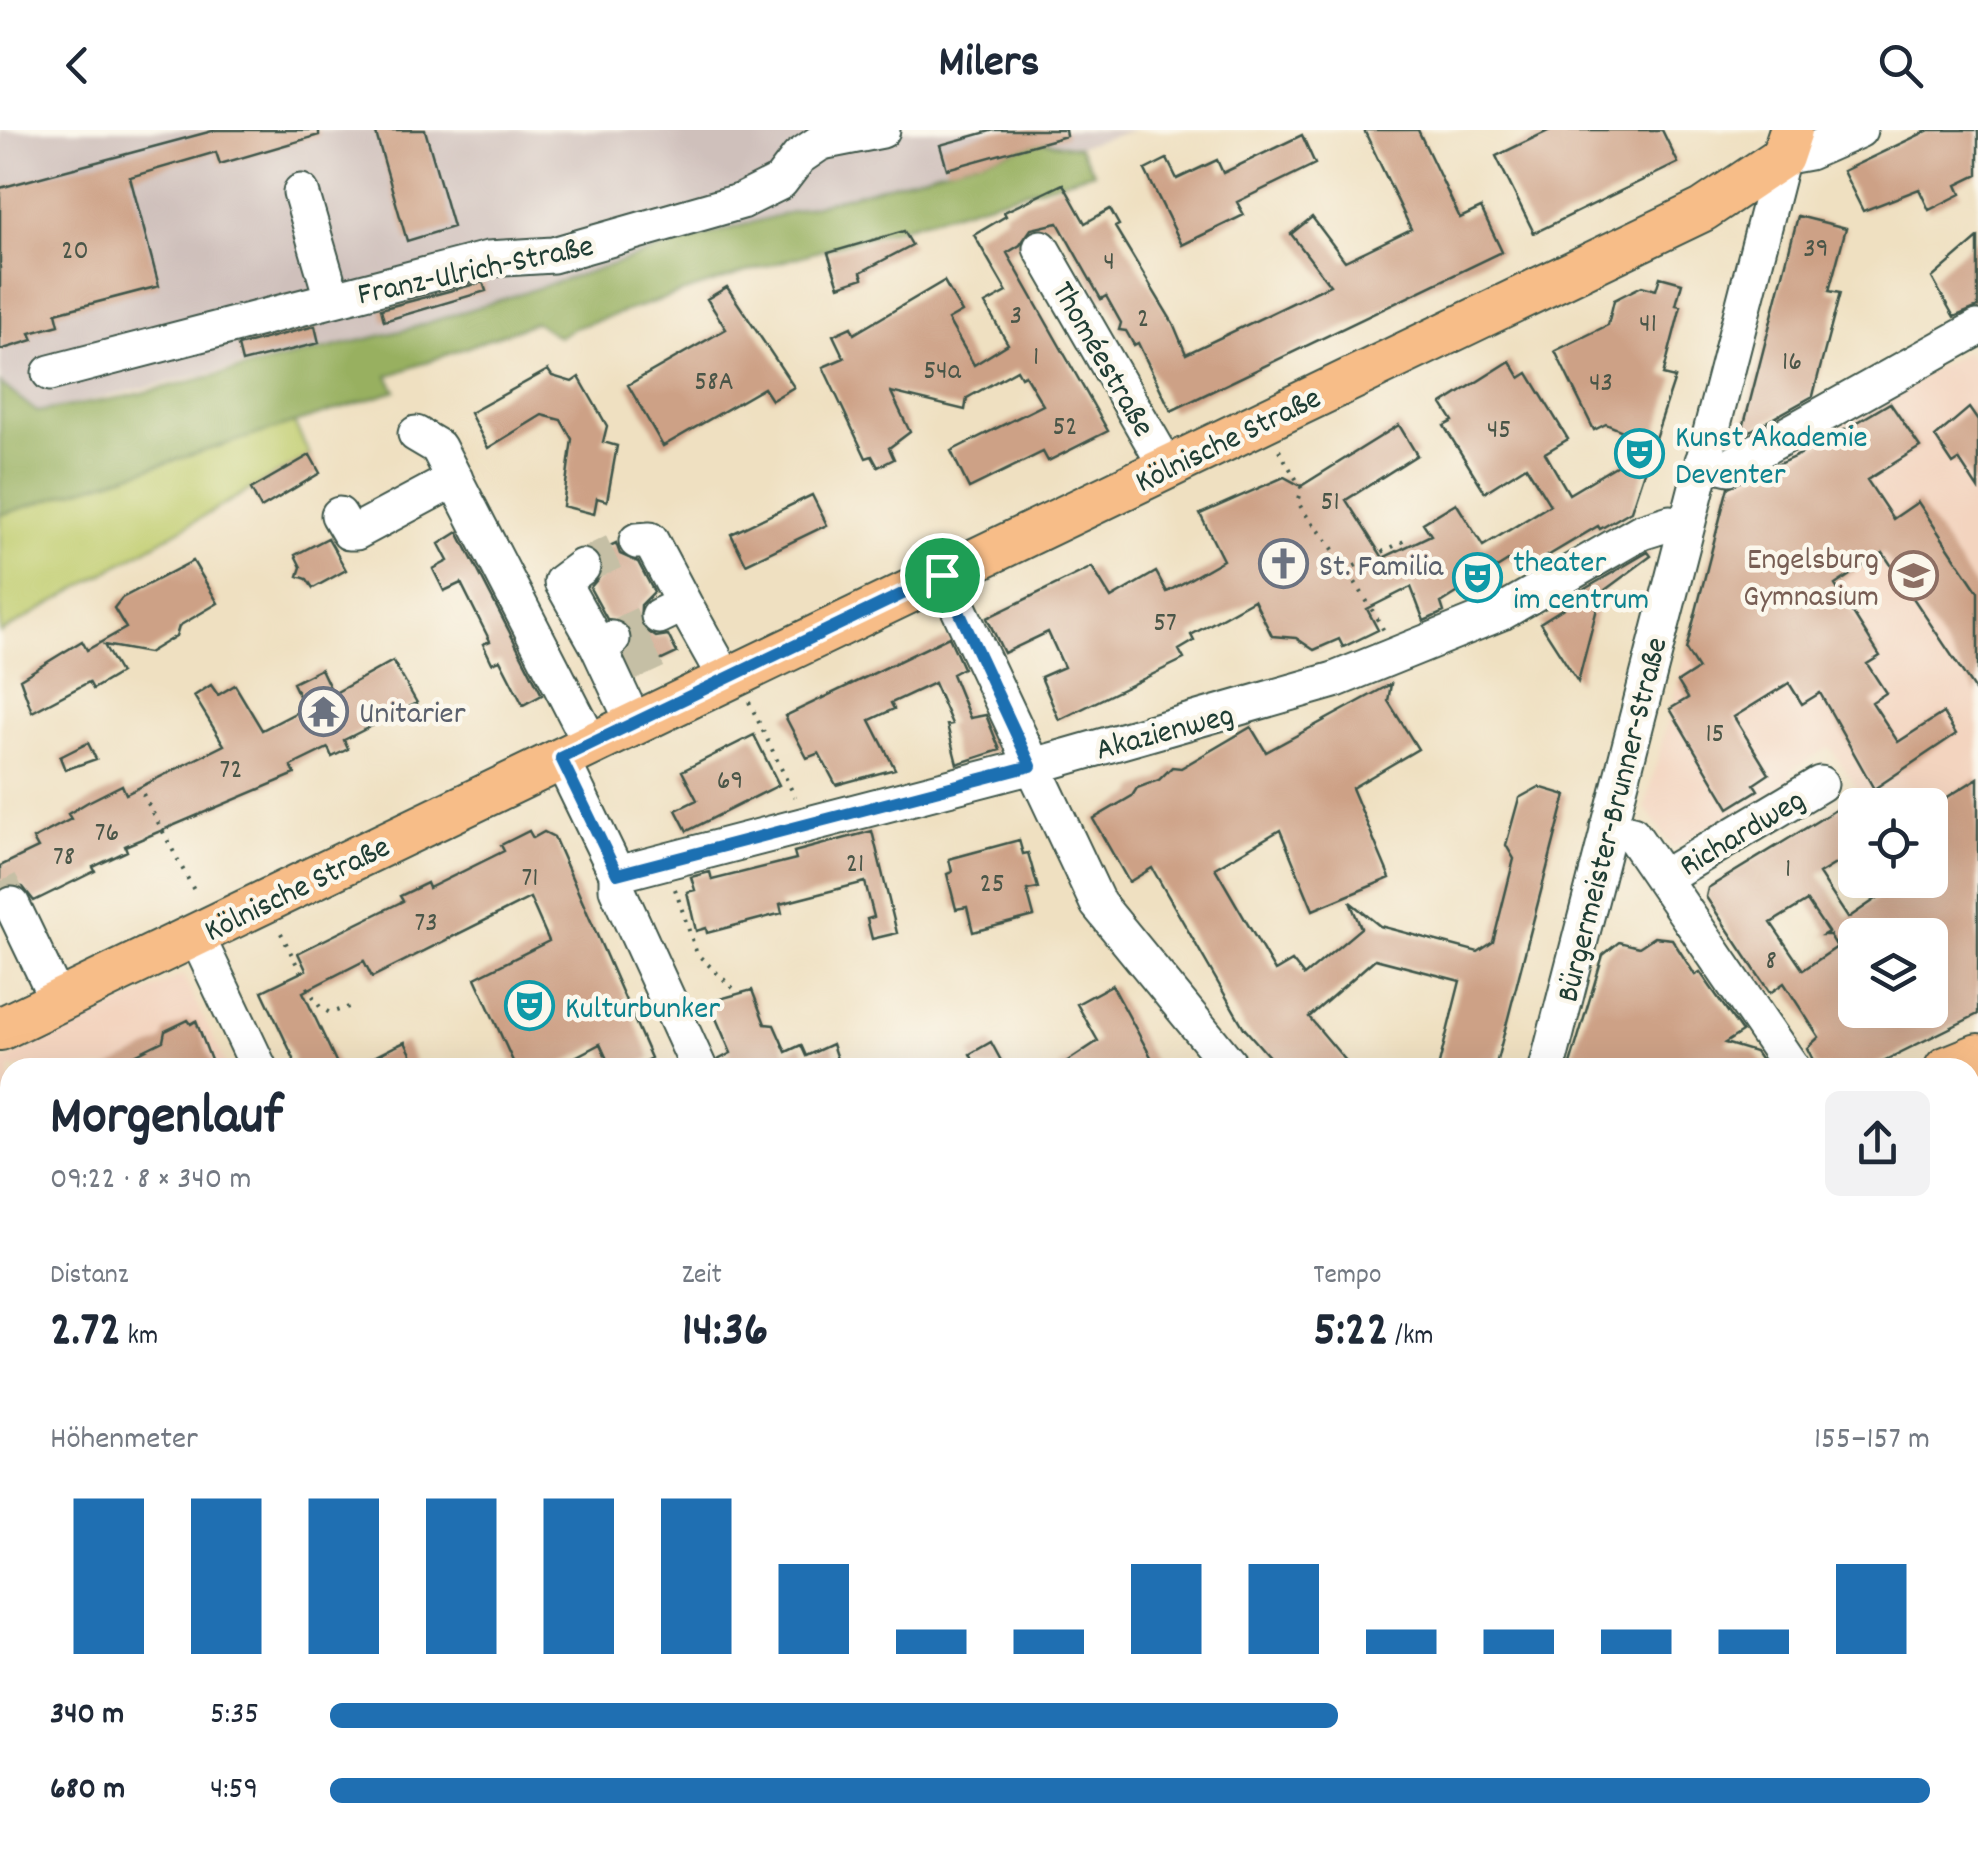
<!DOCTYPE html>
<html lang="de">
<head>
<meta charset="utf-8">
<style>
  body { margin:0; font-family:Dekko,sans-serif; background:#f2f2f3; color:#1f2937; height:100vh; display:flex; flex-direction:column; font-size:38px; white-space:nowrap }
  * { box-sizing:border-box; margin:0 }
  p { font-size:32px; color:#747a83 }
  .icon { flex:none; width:55px; height:55px; fill:none; stroke:currentColor; stroke-width:2; stroke-linecap:round; stroke-linejoin:round }
  .map { position:relative; flex:1; overflow:hidden }
  .panel { position:absolute; left:0px; top:928px; width:1980px; height:792px; display:flex; flex-direction:column; background:#fff; border-radius:30px 30px 0 0; box-shadow:0 10px 40px #0002 }
  .panel>* { flex:none }
  .controls { position:absolute; left:1838px; top:658px; display:grid; gap:20px }
  .controls a { display:grid; place-items:center; width:110px; height:110px; border-radius:15px; background:#fff; box-shadow:0 10px 40px #0002; font-size:50px }
  .pin { position:absolute; display:grid; place-items:center; width:85px; height:85px; color:#fff; margin:-42px; border:5px solid #fff; border-radius:50%; box-shadow:0 2px 10px #0007 }
  .round { display:grid; place-items:center; flex:none; width:105px; height:105px; border-radius:15px; background:#f2f2f3 }
  .head { display:flex; align-items:center; justify-content:space-between; height:170px; padding:0 50px }
  h1 { font-size:55px; font-weight:800; line-height:75px }
  .figures { display:grid; grid-template-columns:repeat(3,1fr); gap:15px; height:170px; padding:10px 50px }
  .figures div { display:grid; align-content:center }
  .figures b { font-size:50px; font-weight:800 }
  .figures small { font-size:28px; font-weight:400 }
  .figures p { font-size:28px }
  .chart { height:280px; padding:20px 50px }
  .chart p { display:flex; justify-content:space-between }
  .chart svg { width:100%; height:180px; margin-top:10px; stroke:#1f6fb2; stroke-width:6 }
  ul { padding:0 50px; list-style:none; font-size:32px }
  li { display:grid; grid-template-columns:160px 120px 1fr; align-items:center; height:75px }
  li i { height:25px; border-radius:12px; background:#1f6fb2 }
  header { display:flex; justify-content:space-between; align-items:center; height:130px; padding:0 50px; background:#fff; font-size:45px; font-weight:800 }
  .map>svg:first-child { display:block }
  .built { fill:#f3d4bf }
  .industrial { fill:#cfc0bb }
  .green { fill:#c0cc6d; stroke:#708450; stroke-width:2.5 }
  .forest { fill:#98b060; stroke:#5c764a; stroke-width:2.5 }
  .building { fill:#cda186; fill-rule:evenodd }
  .lines { fill:none; stroke-linecap:round; stroke-linejoin:round }
  .minor-tunnel { stroke:#c5bfa5; stroke-width:35; stroke-dasharray:35 18; stroke-linecap:butt }
  .minor-casing { stroke:#3e5549; stroke-width:39 }
  .major-casing { stroke:#3e5549; stroke-width:46 }
  .path { stroke:#3e5549; stroke-width:4; stroke-dasharray:2.5 8; stroke-linecap:butt }
  .minor { stroke:#fff; stroke-width:35 }
  .major { stroke:#f7bd88; stroke-width:42 }
  .tram { stroke:#1f3d34; stroke-width:2.5 }
  .route-casing { stroke:#fff; stroke-width:20 }
  .route { stroke:#1f6fb2; stroke-width:12 }
  .labels { text-anchor:middle; stroke-width:9; stroke-linejoin:round; paint-order:stroke }
  .number-label { font-size:28px; fill:#4a5648 }
  .street-label { font-size:32px; fill:#1f3d34; stroke:#fbf7ec }
  .culture-label { font-size:32px; fill:#0d838f; stroke:#fbf7ec; text-anchor:start }
  .education-label { font-size:32px; fill:#785e54; stroke:#fbf7ec; text-anchor:end }
  .worship-label { font-size:32px; fill:#5b616d; stroke:#fbf7ec; text-anchor:start }
</style>
</head>
<body>
<header><svg class="icon" aria-label="back" viewBox="0 0 24 24"><path d="M15 5l-7 7 7 7"/></svg>Milers<svg class="icon" aria-label="search" viewBox="0 0 24 24"><circle cx="10" cy="10" r="6"/><path d="M15 15l6 6"/></svg></header>
<div class="map">
<svg width="1978" height="1719" viewBox="0 0 1978 1719">
  <rect width="100%" height="100%" fill="#fbf7ec"/>
  <filter id="ink" filterUnits="userSpaceOnUse"><feTurbulence type="fractalNoise" baseFrequency=".01" numOctaves="2"/><feDisplacementMap in="SourceGraphic" scale="20" xChannelSelector="R" yChannelSelector="G"/><feConvolveMatrix kernelMatrix="1 2 1 2 8 2 1 2 1" color-interpolation-filters="sRGB"/></filter>
  <filter id="wash" filterUnits="userSpaceOnUse"><feTurbulence type="fractalNoise" baseFrequency=".0048" numOctaves="4" result="noise"/><feDisplacementMap in="SourceGraphic" scale="40" xChannelSelector="R" yChannelSelector="G"/><feGaussianBlur stdDeviation="2.25" result="paint"/><feColorMatrix in="noise" values="0 0 0 0 0 0 0 0 0 0 0 0 0 0 0 0 0 1.4 0 .05"/><feComposite in="paint" operator="in"/></filter>
  <g filter="url(#wash)">
    <rect width="100%" height="100%" fill="#efe0c1"/>
    <path class="built" d="M1967,221L1978,235V648L1930,678L1868,675L1830,617L1791,640L1792,653L1719,704L1712,694L1673,719L1645,677L1730,351Z
      M183,845L227,937L10,938V1092L0,1073V932Z"/>
    <path class="industrial" d="M0,0H1134L1078,17L1043,12L690,110L405,200L37,282L0,253Z"/>
    <path class="green" d="M293,291L310,325L0,503V385Z
      M10,1374V1514L5,1517L0,1508V1378Z"/>
    <path class="forest" d="M1043,12L1078,17L1094,42L746,142L574,198L558,207L536,192L388,246L396,261L0,385V253L37,282L129,266L405,200L690,110Z"/>
    <g id="blocks">
      <path class="building" d="M216,0H319V5L220,34L216,22L130,47L159,156L56,183L59,195L30,203L33,210L0,220V58Z
        M375,0H425L453,97L407,111Z
        M994,0H1065L1066,6L947,39L940,15Z
        M1364,0H1418L1460,88L1481,78L1502,122L1171,281L1138,213L1134,215L1126,201L1119,200L1121,193L1106,166L1101,169L1058,93L1031,99L1020,115L1007,123L1108,301L1048,331L1043,322L969,358L951,321L1043,275L1025,245L1021,247L1017,240L967,268L965,280L891,262L910,302L889,318L894,329L878,337L872,326L866,328L823,237L844,228L833,205L851,197L854,204L944,151L962,182L948,190L974,235L1008,214L985,174L1007,162L974,105L1006,86L1004,82L1063,54L1085,93L1110,79L1119,95L1115,97L1173,193L1186,224L1330,155L1291,104L1312,87L1345,131L1411,99Z
        M1550,0H1662L1678,33L1534,103L1496,26Z
        M1929,0H1978V45L1957,55L1961,64L1929,80L1919,59L1863,81L1843,41Z
        M1302,5L1315,34L1237,72L1244,85L1182,115L1145,40L1167,29L1177,49L1217,30L1223,43Z
        M1798,86L1846,98L1829,161L1840,163L1818,246L1813,266L1741,306Z
        M904,101L912,115L861,142L863,148L839,156L828,123Z
        M1978,108V177L1954,187L1932,148Z
        M1660,147L1682,153L1676,175L1681,176L1663,245L1675,248L1631,381L1600,399L1598,396L1524,440L1516,426L1441,473L1444,482L1424,491L1411,457L1367,479L1378,500L1343,517L1339,509L1314,520L1296,508L1272,506L1254,470L1191,505L1194,511L1179,520L1184,529L1059,590L1041,547L1064,537L1048,502L1004,523L987,488L1092,437L1111,468L1156,442L1167,462L1223,430L1200,384L1284,347L1301,356L1399,295L1417,325L1346,370L1383,428L1431,405L1423,393L1456,373L1483,416L1550,375L1526,336L1485,362L1444,296L1453,291L1442,274L1510,231L1520,248L1528,243L1568,309L1545,323L1569,364L1626,330L1635,306L1606,294L1594,300L1555,221L1608,195L1614,170L1642,156L1656,160Z
        M483,152L486,161L384,191L381,179Z
        M727,157L794,257L772,270L764,258L663,316L628,255L726,199L707,169Z
        M315,196L319,213L242,232L238,216Z
        M548,240L552,246L572,252L579,247L607,296L603,312L617,316L607,371L597,368L594,384L563,376L572,309L561,290L542,285L488,318L470,283Z
        M1890,273L1920,317L1867,350L1893,389L1918,372L1978,462V565L1883,423L1835,455L1880,526L1867,534L1886,563L1872,572L1898,612L1943,583L1956,604L1874,659L1820,563L1802,574L1789,553L1734,587L1769,644L1754,654L1758,660L1729,678L1670,579L1688,568L1678,552L1698,539L1686,520L1728,357L1814,318Z
        M1969,278L1978,291V359L1959,330L1953,334L1935,307Z
        M310,325L320,343L261,378L251,359Z
        M812,365L827,395L746,434L731,404Z
        M458,402L542,565L523,575L500,530L492,533L483,514L490,511L461,453L444,461L433,439L448,431L439,414Z
        M328,408L346,440L313,458L307,449L298,446L301,437L295,425Z
        M616,413L620,424L638,432L654,462L641,475L640,496L656,507L668,505L677,523L634,543L626,525L633,511L630,499L623,491L607,489L590,458L602,444L597,422Z
        M1648,422L1651,426L1601,463L1578,552L1540,493L1581,467L1578,463Z
        M193,431L218,473L179,496L176,506L148,523L104,515L120,543L93,559L89,552L32,582L20,549L82,511L87,520L126,498L114,478L122,468Z
        M949,507L963,538L952,544L970,588L986,585L1000,620L957,634L947,595L952,594L934,553L891,573L894,579L870,590L895,639L836,655L819,623L807,628L785,586Z
        M393,531L417,573L344,610L348,619L332,627L328,618L291,636L295,644L125,716L127,721L93,737L95,741L34,771L23,757L13,754L0,758V736L38,718L33,709L71,689L68,684L88,672L122,655L126,664L224,615L194,566L211,555L218,565L235,555L262,600L305,578L293,553L321,539L333,564Z
        M1391,554L1388,571L1418,619L1352,658L1390,748L1313,780L1280,700L1215,738L1275,841L1292,831L1304,846L1361,798L1350,772L1380,796L1478,822L1493,812L1514,729L1506,715L1519,668L1539,657L1566,665L1495,938H1438L1460,851L1375,829L1309,887L1352,938H1279L1244,898L1152,738L1129,752L1093,689L1132,666L1137,658L1159,650L1172,637L1181,638L1251,597L1266,622Z
        M754,605L779,655L687,701L676,680L697,670L682,641Z
        M88,613L96,629L65,640L60,627Z
        M1978,648V884L1869,938H1817L1807,918L1819,907L1784,853L1770,863L1706,767L1708,758L1855,668V722L1819,744L1848,788L1904,750H1930V678ZM1807,771L1828,802L1823,805H1830L1837,817L1803,840L1771,793ZM1855,805H1930V880H1875L1855,890V853L1846,835L1855,844Z
        M529,701L533,708L544,702L554,707L651,928L631,938H611L600,914L554,938H516L475,848L549,811L530,768L372,847L364,831L303,862L339,938H292L294,929L262,861L306,840L298,823L403,771L400,766L427,753L429,758L504,721L501,715Z
        M872,701L897,803L872,809L867,789L874,787L865,752L780,774L782,783L707,803L706,798L696,801L687,762L695,760L691,747L710,742L712,750L796,729L794,722Z
        M1019,710L1023,724L1028,723L1038,758L1027,760L1034,786L973,802L967,777L956,779L947,744L952,742L949,729Z
        M1654,807L1672,809L1695,845L1700,842L1742,902L1725,913L1755,922L1766,938H1569L1603,825L1619,812L1639,817Z
        M1112,855L1157,938H1057L1098,911L1077,874Z
        M752,860L765,894L774,895L786,922L801,915L806,926L832,914L840,938H720L718,930L731,923L709,872Z
        M188,890L191,894L196,891L214,938H108L163,911L165,901Z
        M405,912L418,938H352L394,917Z
        M991,912L1005,938H977L970,924Z"/>
    </g>
  </g>
  <g filter="url(#ink)">
    <use href="#blocks" fill-opacity="0" stroke="#3e5549" stroke-width="2.5"/>
    <g class="lines">
      <path class="minor-tunnel" d="M582,437L637,411
        M612,509L659,486
        M625,536L672,514
        M0,752L12,775"/>
      <defs>
        <path id="minor" d="M301,62L332,168
          M1041,118L1167,337
          M50,243L488,129L553,125L742,71L780,52L799,27L821,12L882,0
          M416,304L438,317L591,614
          M1703,331L1729,337L1978,198
          M339,385L349,402H356L455,349
          M637,411L650,410L684,474
          M582,437L562,452L598,516
          M943,445L1098,774L1232,938
          M659,486L684,474L726,549
          M612,509L598,516L634,593
          M561,628L617,744V759L699,938
          M1608,698L1632,704L1792,938
          M617,744L1048,632L1334,550L1502,482L1641,402L1670,393L1686,397
          M1662,748L1820,654
          M12,775L58,871
          M196,805L259,938
          M1547,938L1782,27L1809,22L1859,0
          M0,1127L10,1146
          M1970,1171L1978,1167
          M0,1349L10,1345
          M1970,1640L1978,1635
          M297,1710L302,1719
          M1062,1710L1066,1719
          M1389,1710L1398,1719
          M904,1719L921,1710
          M1838,1719L1853,1710"/>
        <path id="major" d="M0,899L1703,80L1782,27L1791,0
          M1946,938L1978,925
          M1970,986L1978,984
          M70,1719L91,1710
          M122,1719L143,1710"/>
      </defs>
      <use href="#minor" class="minor-casing"/>
      <use href="#major" class="major-casing"/>
      <path class="path" d="M1279,320L1302,359L1298,372C1306,387 1317,397 1327,411C1348,440 1367,470 1384,501
        M1345,441L1406,410
        M749,572L795,667
        M143,664L197,766
        M675,759L697,824L734,859
        M281,803L301,843
        M307,857L320,877L330,883L355,875
        M0,1241L10,1261
        M0,1271L10,1266
        M0,1528L10,1540
        M20,1710L24,1719"/>
      <use href="#minor" class="minor"/>
      <use href="#major" class="major"/>
      <path class="tram" d="M1970,962L1978,960
        M68,1719L89,1710
        M124,1719L145,1710"/>
    </g>
  </g>
  <g class="lines" filter="url(#ink)">
    <defs>
      <path id="route" d="M942,445L1031,636L617,744L561,628Z"/>
    </defs>
    <use href="#route" class="route-casing"/>
    <use href="#route" class="route"/>
  </g>
  <defs>
    <symbol id="theatre-ring" viewBox="-11 -11 22 22"><circle r="9.5" fill="#fbf7ec" stroke="#0f9aa8" stroke-width="1.5"/><path d="M-5-5.5Q0-4 5-5.5V0Q5 5 0 6Q-5 5-5 0ZM-3.3-2.5H-1v1.5H-3.3ZM1-2.5H3.3v1.5H1ZM-2.8 1Q0 5.5 2.8 1Z" fill="#0f9aa8"/></symbol>
    <symbol id="church-ring" viewBox="-11 -11 22 22"><circle r="9.5" fill="#fbf7ec" stroke="#6b7280" stroke-width="1.5"/><path d="M-1.2-6h2.4v3.5h3.3v2.4h-3.3V6h-2.4V-.1h-3.3v-2.4h3.3Z" fill="#6b7280"/></symbol>
    <symbol id="school-ring" viewBox="-11 -11 22 22"><circle r="9.5" fill="#fbf7ec" stroke="#8d6e63" stroke-width="1.5"/><path d="M0-5L7-2L0 1L-7-2ZM-4 1L0 2.5L4 1V4Q0 6-4 4Z" fill="#8d6e63"/></symbol>
    <symbol id="temple-ring" viewBox="-11 -11 22 22"><circle r="9.5" fill="#fbf7ec" stroke="#6b7280" stroke-width="1.5"/><path d="M0-6L5-2H3V0L6.5 2.5H4V6H1.5V3h-3V6H-4V2.5H-6.5L-3 0V-2H-5Z" fill="#6b7280"/></symbol>
  </defs>
  <g fill-rule="evenodd">
    <use href="#theatre-ring" x="1612" y="296" width="55" height="55"/>
    <use href="#church-ring" x="1256" y="406" width="55" height="55"/>
    <use href="#school-ring" x="1886" y="418" width="55" height="55"/>
    <use href="#theatre-ring" x="1450" y="420" width="55" height="55"/>
    <use href="#temple-ring" x="296" y="554" width="55" height="55"/>
    <use href="#theatre-ring" x="502" y="848" width="55" height="55"/>
  </g>
  <g class="labels">
    <g class="number-label">
      <text x="1816" y="126">39</text>
      <text x="75" y="128">20</text>
      <text x="1109" y="139">4</text>
      <text x="1016" y="193">3</text>
      <text x="1143" y="196">2</text>
      <text x="1648" y="201">41</text>
      <text x="1036" y="234">1</text>
      <text x="1792" y="239">16</text>
      <text x="942" y="248">54a</text>
      <text x="714" y="259">58A</text>
      <text x="1601" y="260">43</text>
      <text x="1065" y="304">52</text>
      <text x="1499" y="307">45</text>
      <text x="1330" y="379">51</text>
      <text x="1165" y="500">57</text>
      <text x="1715" y="611">15</text>
      <text x="231" y="647">72</text>
      <text x="730" y="658">69</text>
      <text x="107" y="710">76</text>
      <text x="64" y="734">78</text>
      <text x="855" y="741">21</text>
      <text x="1788" y="746">1</text>
      <text x="530" y="755">71</text>
      <text x="992" y="761">25</text>
      <text x="426" y="800">73</text>
      <text x="1771" y="838">8</text>
    </g>
    <g class="street-label">
      <text transform="translate(475 138) rotate(-12)" y="11">Franz-Ulrich-Straße</text>
      <text transform="translate(1105 228) rotate(60)" y="11">Thoméestraße</text>
      <text transform="translate(1227 308) rotate(-26)" y="11">Kölnische Straße</text>
      <text transform="translate(1164 600) rotate(-15)" y="11">Akazienweg</text>
      <text transform="translate(1610 689) rotate(-76)" y="11">Bürgermeister-Brunner-Straße</text>
      <text transform="translate(1741 701) rotate(-31)" y="11">Richardweg</text>
      <text transform="translate(296 757) rotate(-26)" y="11">Kölnische Straße</text>
    </g>
    <g class="culture-label">
      <text x="1675" y="316">Kunst Akademie<tspan x="1675" dy="37">Deventer</tspan></text>
      <text x="1513" y="441">theater<tspan x="1513" dy="37">im centrum</tspan></text>
      <text x="565" y="887">Kulturbunker</text>
    </g>
    <g class="education-label">
      <text x="1879" y="438">Engelsburg<tspan x="1879" dy="37">Gymnasium</tspan></text>
    </g>
    <g class="worship-label">
      <text x="1319" y="445">St. Familia</text>
      <text x="359" y="592">Unitarier</text>
    </g>
  </g>
</svg>
<div class="controls">
<a><svg class="icon" aria-label="locate" viewBox="0 0 24 24"><circle cx="12" cy="12" r="6"/><path d="M12 2v4M12 18v4M2 12h4M18 12h4"/></svg></a>
<a><svg class="icon" aria-label="layers" viewBox="0 0 24 24"><path d="M12 4l9 5-9 5-9-5zM3 14l9 5 9-5"/></svg></a>
</div>
<div class="pin" style="left:942px;top:445px;background:#1e9e55"><svg class="icon" aria-label="arrive" viewBox="0 0 24 24"><path d="M6 21V4h12l-3 4 3 4H6"/></svg></div>
<section class="panel">
<div class="head"><div><h1>Morgenlauf</h1><p>09:22 · 8 × 340 m</p></div><a class="round"><svg class="icon" aria-label="share" viewBox="0 0 24 24"><path d="M12 15V3M7 8l5-5 5 5M5 13v7h14v-7"/></svg></a></div>
<div class="figures">
<div><p>Distanz</p><b>2.72<small> km</small></b></div>
<div><p>Zeit</p><b>14:36</b></div>
<div><p>Tempo</p><b>5:22<small> /km</small></b></div>
</div>
<div class="chart"><p><span>Höhenmeter</span>155–157 m</p>
<svg viewBox="0 0 160 44" preserveAspectRatio="none"><path d="M5 44V6M15 44V6M25 44V6M35 44V6M45 44V6M55 44V6M65 44V22M75 44V38M85 44V38M95 44V22M105 44V22M115 44V38M125 44V38M135 44V38M145 44V38M155 44V22"/></svg>
</div>
<ul>
<li><b>340 m</b>5:35<i style="width:63%"></i></li>
<li><b>680 m</b>4:59<i style="width:100%"></i></li>
</ul>
</section>
</div>
</body>
</html>
